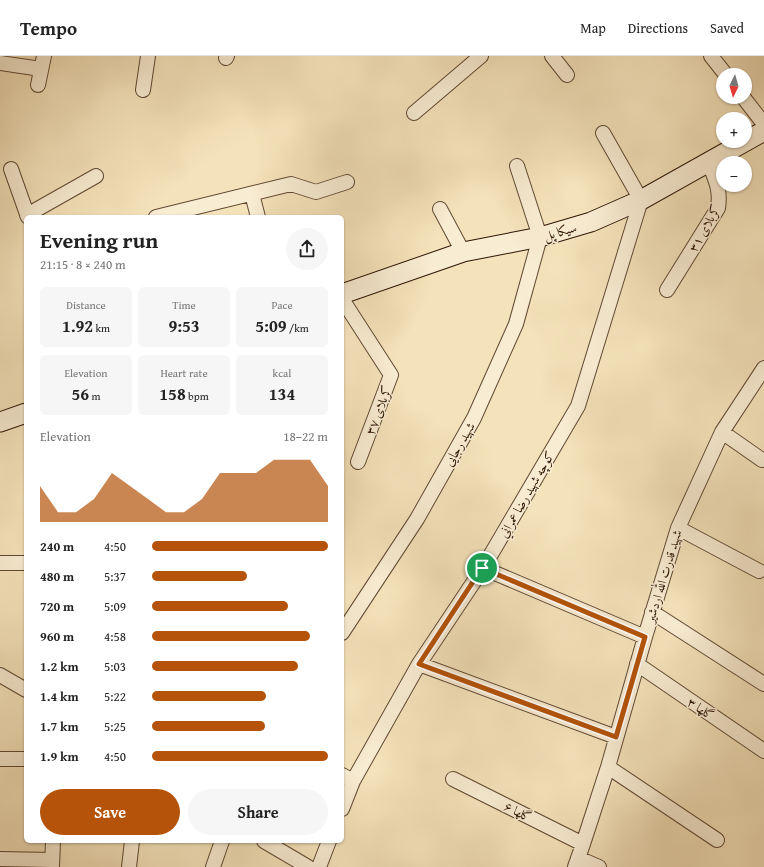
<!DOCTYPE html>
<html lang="en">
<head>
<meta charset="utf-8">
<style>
  body { margin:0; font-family:"Gentium Book Plus",Amiri,serif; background:#f6f6f6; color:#222; height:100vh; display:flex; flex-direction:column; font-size:15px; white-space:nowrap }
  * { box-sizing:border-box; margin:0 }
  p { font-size:13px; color:#767676 }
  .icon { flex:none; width:22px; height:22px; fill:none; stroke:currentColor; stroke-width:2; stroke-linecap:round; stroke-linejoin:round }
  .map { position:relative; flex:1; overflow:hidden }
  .drawer { position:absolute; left:24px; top:159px; width:320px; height:628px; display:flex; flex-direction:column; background:#fff; border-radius:6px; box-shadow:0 1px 3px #0004 }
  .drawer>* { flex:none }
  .needle { width:26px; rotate:185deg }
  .buttons { position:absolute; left:716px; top:12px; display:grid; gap:8px }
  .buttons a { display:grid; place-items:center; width:36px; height:36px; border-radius:50%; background:#fff; box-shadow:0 1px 3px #0004; font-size:20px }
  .pin { position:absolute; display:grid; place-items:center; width:34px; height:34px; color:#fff; margin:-17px; border:2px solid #fff; border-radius:50%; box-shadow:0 1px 4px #0007 }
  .round { display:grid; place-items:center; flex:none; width:42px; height:42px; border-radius:21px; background:#f6f6f6 }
  .summary { display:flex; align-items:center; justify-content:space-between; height:68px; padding:0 16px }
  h1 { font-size:22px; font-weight:600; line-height:30px }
  .stats { display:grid; grid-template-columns:repeat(3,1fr); gap:6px; height:68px; padding:4px 16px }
  .stats div { display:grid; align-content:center; border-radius:6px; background:#f6f6f6; text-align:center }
  .stats b { font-size:17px; font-weight:600 }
  .stats small { font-size:11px; font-weight:400 }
  .stats p { font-size:11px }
  .chart { height:112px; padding:8px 16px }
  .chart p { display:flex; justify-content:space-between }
  .chart svg { width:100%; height:72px; margin-top:4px; fill:#b45309; opacity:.7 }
  .cta { display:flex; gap:8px; margin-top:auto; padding:8px 16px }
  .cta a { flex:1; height:46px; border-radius:24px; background:#b45309; color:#fff; font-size:16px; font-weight:600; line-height:46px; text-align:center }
  .cta a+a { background:#f6f6f6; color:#222 }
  ul { padding:0 16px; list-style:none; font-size:13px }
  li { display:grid; grid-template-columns:64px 48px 1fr; align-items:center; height:30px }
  li i { height:10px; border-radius:5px; background:#b45309 }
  header { display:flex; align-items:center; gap:24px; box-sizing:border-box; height:56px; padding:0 20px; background:#fff; border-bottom:1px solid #e0e0e0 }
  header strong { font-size:19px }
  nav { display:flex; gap:22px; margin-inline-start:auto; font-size:14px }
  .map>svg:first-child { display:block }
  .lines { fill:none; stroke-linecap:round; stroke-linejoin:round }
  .street-casing { stroke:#604833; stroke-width:16 }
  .secondary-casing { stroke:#2e1506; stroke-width:21 }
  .street { stroke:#f8ecd2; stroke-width:14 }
  .secondary { stroke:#f8ecd2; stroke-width:19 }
  .route-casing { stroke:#fff; stroke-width:8 }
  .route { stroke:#b45309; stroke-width:5 }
  .labels { text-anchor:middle; stroke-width:3; stroke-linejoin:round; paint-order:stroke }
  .street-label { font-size:13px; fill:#2e1506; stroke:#f8ecd2 }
</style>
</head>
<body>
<header>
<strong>Tempo</strong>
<nav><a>Map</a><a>Directions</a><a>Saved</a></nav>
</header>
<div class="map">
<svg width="764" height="811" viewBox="0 0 764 811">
  <rect width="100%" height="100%" fill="#f4e2ba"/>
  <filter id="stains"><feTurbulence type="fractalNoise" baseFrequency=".005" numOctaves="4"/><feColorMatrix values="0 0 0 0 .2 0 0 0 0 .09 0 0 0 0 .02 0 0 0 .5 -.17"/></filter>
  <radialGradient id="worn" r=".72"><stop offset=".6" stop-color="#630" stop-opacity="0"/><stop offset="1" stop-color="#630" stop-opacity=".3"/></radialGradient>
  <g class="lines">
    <defs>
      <path id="street" d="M552,0L567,19
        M711,0L726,19
        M226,2L227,0
        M0,7L41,13
        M38,29L44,0
        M143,34L148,0
        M743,41L764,68
        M414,57L481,0
        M11,113L28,161
        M252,138L258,161
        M440,153L463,196
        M27,159L96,120
        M156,161L291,128L316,136L347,126
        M667,234L718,152C721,133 715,123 708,105
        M342,243L391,319L358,406
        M722,376L762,404
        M678,472L759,515
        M0,507H26
        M483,512L645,581
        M652,556L764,628
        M342,577L417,463L474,362L516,268L540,181L517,110
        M419,608L616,681
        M637,608L764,695
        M0,619L26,634
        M0,703H26
        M608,711L717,784
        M342,719L353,725
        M453,723L583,788
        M342,753L353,725L419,608L483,512L578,350L641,144L603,77
        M264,785L308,811
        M578,802L599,811
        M0,803L52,804
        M52,811L53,785
        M129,811L132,785
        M213,811L222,785
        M319,811L329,785
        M575,811L583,788L608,711L645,581L678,472L722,376L764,312"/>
      <path id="secondary" d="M342,238L463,196L540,181L591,166L641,144L764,75
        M0,366L26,357"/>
    </defs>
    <use href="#street" class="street-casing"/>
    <use href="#secondary" class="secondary-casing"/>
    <use href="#street" class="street"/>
    <use href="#secondary" class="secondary"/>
  </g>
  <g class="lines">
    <defs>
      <path id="route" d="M482,512L645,581L616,681L419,608Z"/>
    </defs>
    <use href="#route" class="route-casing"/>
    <use href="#route" class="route"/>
  </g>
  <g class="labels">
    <g class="street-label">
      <text transform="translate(704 172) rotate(-61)" y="5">کربلای ۳۱</text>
      <text transform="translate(560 175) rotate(-16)" y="5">سیکا پل</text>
      <text transform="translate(378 354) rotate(-69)" y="5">کربلای ۳۷</text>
      <text transform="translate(459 388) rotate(-60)" y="5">شهید رجایی</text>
      <text transform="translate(526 438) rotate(-60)" y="5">كوچه شهيد رضا عمراني</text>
      <text transform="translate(663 520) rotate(-73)" y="5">شهید قدرت الله اردشیر</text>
      <text transform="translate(701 652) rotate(34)" y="5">گلها ۳</text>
      <text transform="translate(518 755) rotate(27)" y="5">گلها ۶</text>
    </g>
  </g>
  <rect width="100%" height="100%" filter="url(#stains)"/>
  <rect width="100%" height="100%" fill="url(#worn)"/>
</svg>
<div class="buttons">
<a><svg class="needle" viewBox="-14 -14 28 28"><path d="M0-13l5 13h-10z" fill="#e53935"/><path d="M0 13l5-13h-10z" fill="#767676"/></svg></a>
<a>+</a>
<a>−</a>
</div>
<div class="pin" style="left:482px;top:512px;background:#1e9e55"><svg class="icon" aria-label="arrive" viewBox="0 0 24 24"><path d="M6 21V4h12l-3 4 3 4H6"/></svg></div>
<section class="drawer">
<div class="summary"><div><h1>Evening run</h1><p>21:15 · 8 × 240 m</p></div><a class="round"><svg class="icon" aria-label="share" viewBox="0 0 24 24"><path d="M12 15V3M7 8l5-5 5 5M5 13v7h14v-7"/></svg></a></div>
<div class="stats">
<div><p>Distance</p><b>1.92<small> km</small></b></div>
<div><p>Time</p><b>9:53</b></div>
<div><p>Pace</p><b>5:09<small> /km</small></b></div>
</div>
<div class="stats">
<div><p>Elevation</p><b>56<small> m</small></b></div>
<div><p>Heart rate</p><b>158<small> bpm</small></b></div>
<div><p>kcal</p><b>134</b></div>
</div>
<div class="chart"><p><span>Elevation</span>18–22 m</p>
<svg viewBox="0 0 160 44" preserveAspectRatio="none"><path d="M0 44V22L10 38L20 38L30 30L40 14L50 22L60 30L70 38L80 38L90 30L100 14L110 14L120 14L130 6L140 6L150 6L160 22V44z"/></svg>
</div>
<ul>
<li><b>240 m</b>4:50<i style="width:100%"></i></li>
<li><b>480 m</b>5:37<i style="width:54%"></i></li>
<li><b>720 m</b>5:09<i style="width:77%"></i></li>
<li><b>960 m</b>4:58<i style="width:90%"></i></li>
<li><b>1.2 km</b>5:03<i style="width:83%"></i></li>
<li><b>1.4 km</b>5:22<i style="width:65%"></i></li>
<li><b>1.7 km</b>5:25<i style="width:64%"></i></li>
<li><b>1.9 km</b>4:50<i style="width:100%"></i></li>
</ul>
<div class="cta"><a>Save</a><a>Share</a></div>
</section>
</div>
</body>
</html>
